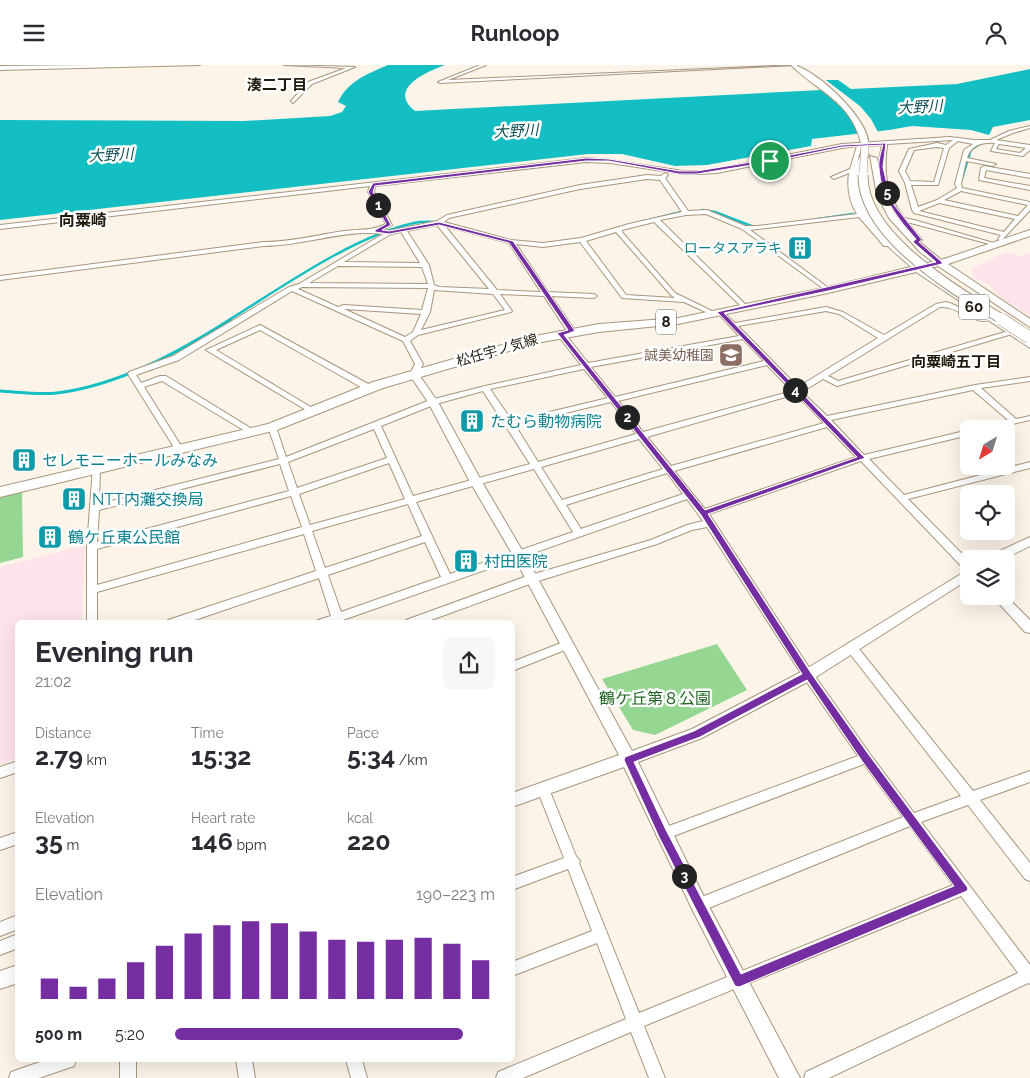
<!DOCTYPE html>
<html lang="en">
<head>
<meta charset="utf-8">
<style>
  body { margin:0; font-family:Raleway,"Noto Sans JP",sans-serif; background:#f7f7f7; color:#2b2b33; height:100vh; display:flex; flex-direction:column; font-size:19px; white-space:nowrap }
  * { box-sizing:border-box; margin:0 }
  p { font-size:16px; color:#7c7c81 }
  .icon { flex:none; width:28px; height:28px; fill:none; stroke:currentColor; stroke-width:2; stroke-linecap:round; stroke-linejoin:round }
  .map { position:relative; flex:1; overflow:hidden }
  .sheet { position:absolute; left:15px; top:555px; width:500px; height:442px; display:flex; flex-direction:column; background:#fff; border-radius:8px; box-shadow:0 5px 20px #0002 }
  .sheet>* { flex:none }
  .needle { width:32px; rotate:218deg }
  .tools { position:absolute; left:960px; top:355px; display:grid; gap:10px }
  .tools a { display:grid; place-items:center; width:55px; height:55px; border-radius:8px; background:#fff; box-shadow:0 5px 20px #0002; font-size:25px }
  .pin { position:absolute; display:grid; place-items:center; width:42px; height:42px; color:#fff; margin:-21px; border:2px solid #fff; border-radius:50%; box-shadow:0 1px 5px #0007 }
  .km { position:absolute; width:25px; height:25px; margin:-12px; border-radius:50%; background:#222; color:#fff; font-size:14px; line-height:25px; text-align:center }
  .round { display:grid; place-items:center; flex:none; width:52px; height:52px; border-radius:8px; background:#f7f7f7 }
  .overview { display:flex; align-items:center; justify-content:space-between; height:85px; padding:0 20px }
  h1 { font-size:28px; font-weight:700; line-height:38px }
  .figures { display:grid; grid-template-columns:repeat(3,1fr); gap:8px; height:85px; padding:5px 20px }
  .figures div { display:grid; align-content:center }
  .figures b { font-size:25px; font-weight:700 }
  .figures small { font-size:14px; font-weight:400 }
  .figures p { font-size:14px }
  .chart { height:140px; padding:10px 20px }
  .chart p { display:flex; justify-content:space-between }
  .chart svg { width:100%; height:90px; margin-top:5px; stroke:#752ea1; stroke-width:6 }
  ul { padding:0 20px; list-style:none; font-size:16px }
  li { display:grid; grid-template-columns:80px 60px 1fr; align-items:center; height:38px }
  li i { height:12px; border-radius:6px; background:#752ea1 }
  header { display:flex; justify-content:space-between; align-items:center; height:65px; padding:0 20px; background:#fff; font-size:22px; font-weight:700 }
  .map>svg:first-child { display:block }
  .education { fill:#fee4ea }
  .green { fill:#95d792 }
  .water { fill:#13bfc3 }
  .pier { fill:#fcf4e9 }
  .lines { fill:none; stroke-linecap:round; stroke-linejoin:round }
  .stream-far2 { stroke:#13bfc3; stroke-width:2 }
  .stream-far1 { stroke:#13bfc3; stroke-width:2.5 }
  .stream { stroke:#13bfc3; stroke-width:3 }
  .minor-casing { stroke:#a8967b; stroke-width:2 }
  .tertiary-casing { stroke:#a8967b; stroke-width:2 }
  .secondary-casing { stroke:#a8967b; stroke-width:2 }
  .primary-casing { stroke:#a8967b; stroke-width:2 }
  .minor { fill:#fff; fill-rule:evenodd }
  .tertiary { fill:#fff; fill-rule:evenodd }
  .secondary { fill:#fff; fill-rule:evenodd }
  .primary { fill:#fff; fill-rule:evenodd }
  .secondary-bridge-far2-casing { stroke:#a8967b; stroke-width:8; stroke-linecap:butt }
  .secondary-bridge-far1-casing { stroke:#a8967b; stroke-width:11; stroke-linecap:butt }
  .secondary-bridge-casing { stroke:#a8967b; stroke-width:13; stroke-linecap:butt }
  .secondary-bridge-far2 { stroke:#fff; stroke-width:7 }
  .secondary-bridge-far1 { stroke:#fff; stroke-width:9 }
  .secondary-bridge { stroke:#fff; stroke-width:12 }
  .route { fill:#752ea1; stroke:#fff; fill-rule:evenodd }
  .labels { text-anchor:middle; stroke-width:5; stroke-linejoin:round; paint-order:stroke }
  .far-culture-label { font-size:14px; fill:#0d838f; stroke:#fff; text-anchor:end }
  .far-street-label { font-size:14px; fill:#20190e; stroke:#fff }
  .far-education-label { font-size:14px; fill:#785e54; stroke:#fff; text-anchor:end }
  .far-neighbourhood-label { font-size:15px; font-weight:bold; fill:#20190e; stroke:#fff }
  .far-water-label { font-size:15px; font-style:italic; fill:#0f4f51; stroke:#fff }
  .shield { fill:#fff; stroke:#635e56; stroke-width:1 }
  .shield-label { font-size:15px; font-weight:bold; fill:#20190e }
  .far-quarter-label { font-size:16px; font-weight:bold; fill:#20190e; stroke:#fff }
  .culture-label { font-size:16px; fill:#0d838f; stroke:#fff; text-anchor:start }
  .park-label { font-size:16px; fill:#226623; stroke:#fff }
</style>
</head>
<body>
<header><svg class="icon" aria-label="menu" viewBox="0 0 24 24"><path d="M4 6h16M4 12h16M4 18h16"/></svg>Runloop<svg class="icon" aria-label="person" viewBox="0 0 24 24"><circle cx="12" cy="8" r="4"/><path d="M4 21q1-7 8-7t8 7"/></svg></header>
<div class="map">
<svg width="1030" height="1013" viewBox="0 0 1030 1013">
  <rect width="100%" height="100%" fill="#fcf4e9"/>
  <path class="education" d="M1006,187L1021,191L1030,188V252L995,228L990,220L974,212L971,204Z
    M85,480L82,557L18,558L17,693L0,700V502Z"/>
  <path class="green" d="M22,425L23,492L0,498V430Z
    M717,579L747,625L655,670L633,665L602,614Z"/>
  <path class="water" d="M388,0H445C426,7 387,24 415,46L821,25L808,15H838L851,24L957,19L1030,4V55L993,62L989,70L971,65L912,61L889,65L812,74L811,81L707,100L675,101L622,89H588L0,155V55L244,56L330,51L342,47L346,41L338,37C348,16 367,9 388,0Z"/>
  <path class="pier" d="M808,12L823,13L860,41L871,54L879,69L861,71L858,61L837,36Z"/>
  <g class="lines">
    <path class="stream-far2" d="M963,111L971,85L982,78"/>
    <path class="stream-far1" d="M961,116L963,110
      M702,145L715,147L754,162
      M818,154L853,149
      M614,164L681,147
      M229,255C282,222 354,171 414,158C423,156 432,157 441,157"/>
    <path class="stream" d="M0,326C19,327 38,330 57,328C120,320 179,287 231,254"/>
    <defs>
      <path id="minor" d="M284,0L355,2L312,19L293,38L291,36L308,17L346,3Z
        M480,0H486L448,15L796,0L440,18L438,17Z
        M1030,61V63L1013,68L996,75L1030,80V85L1023,91L991,86L995,78C982,77 971,80 967,93L996,99L993,101L966,96L961,119L962,123L1030,137V145L1001,176L998,174L1001,170L914,148L912,145L905,118L899,106L909,84L937,78L946,80L953,75L887,79V81C883,109 887,131 904,153L914,155L997,179V181L907,157L922,175L913,177L912,176L915,174C890,145 872,120 882,80L862,81C846,128 855,143 888,178L895,179V181H884L859,152L750,165L830,224L831,225L828,227L742,164L706,149L686,150L660,155L747,241V243H743L654,157L622,165V167L675,228L714,247V249H710L684,237L622,233L580,177L543,182L516,179L548,227L594,229L597,231L594,233L551,231L576,267L575,269H569L544,231L500,229L512,246L511,247L418,270L410,276L423,299L417,311H414L410,309L415,299L403,276L292,226L179,295L136,310L141,318L160,311H166L257,367L256,369H250L162,316L144,322L183,384L179,387L175,384L128,309L129,307L173,291L289,222L299,219L383,169C343,164 304,181 264,181L0,215V211L264,177C292,177 317,170 344,166C360,164 372,166 386,159L368,127L370,121L0,164V160L586,93L610,95L683,106H702L717,104L842,79L950,72L975,75H990L1009,66ZM958,76L973,79L964,85L955,119L957,123L937,135L918,142L911,120H938L949,83ZM999,79L1026,83L1020,88L996,84ZM857,81L850,104L831,112L834,114L849,108C847,122 849,136 857,149L757,161H745L707,145L688,146L665,113L668,110L665,108L661,111L647,110L580,120L447,150L437,156L389,166L383,165L392,160L374,127L375,121L586,97L610,98L683,109H698L717,108L842,83ZM937,82L944,83L934,117L910,116L905,106L914,85ZM647,114L660,115L682,147L629,159L581,173L543,178L511,175L444,157L449,153L580,124ZM961,126L1028,140L1018,151L944,135ZM939,138L1015,154L1004,167L919,146ZM437,160L489,224L439,222L434,220L429,200L407,166ZM445,161L509,178L541,227L497,225ZM401,167L420,198L344,197L391,169ZM616,167L671,230L675,233L626,230L586,176ZM338,201L422,202L428,219L309,218ZM302,222L428,223L422,245L344,240L338,242L298,224ZM434,225L493,229L505,245L421,265L430,247ZM344,244H345L421,249L413,267L405,272Z
        M984,101L1030,109V113L986,105L984,113L1030,121V125L979,115L981,103Z
        M946,237C958,240 966,247 977,250C983,252 988,250 994,253C976,264 958,240 940,242L828,311L838,316L1005,267L1012,269L837,321L823,314L802,327L827,351L975,320L1030,312V316L981,323L1016,354L1030,351V355L992,364H976L1008,355L973,325L831,355L864,390L969,365V370L869,394L904,430L1030,397V403L908,434L969,496V505H965L861,396L709,449L812,607L870,689L914,748L961,731L847,585L846,582L847,579H855L973,726L1030,706V717L980,735L1030,798V816L1025,814L968,740L921,757L1030,900V919L1028,918L829,1013H804L806,1007L1018,908L961,831L644,961L665,1013H649L631,967L523,1013H496L498,1007L626,954L597,878L512,911V897L592,866L568,804L512,825V812L564,793L537,724L539,720L543,718L547,720L549,724L576,791L580,796L579,798L639,948L953,820L910,761L699,847L694,845L692,840L694,835L903,752L864,699L663,775L658,773L656,769L658,765L858,691L804,613L707,462L692,465L657,479L535,517L423,558H405L406,555L527,511L651,475L687,460L703,456L687,434L343,555L344,558H317L318,555L331,551L319,513L186,558H167L168,555L316,506L304,469L97,527V558H87V482L93,402H99L100,404L99,439L279,394L268,362L269,360H272L276,362L286,392L430,335L485,321L581,300L556,268L560,266H563L588,298L739,271L718,248V246L720,245L735,258L826,242L843,247L884,270L936,239ZM826,246L839,249L878,273L798,322L738,261ZM743,274L764,296L615,332L591,302ZM767,300L792,326L643,367L618,336ZM584,304L608,333L512,356L490,324ZM483,326L530,399L413,431L381,361L436,339ZM796,329L824,358L671,401L647,372ZM611,337L636,369L538,397L515,360ZM827,362L856,392L705,444L674,406ZM374,364L387,393L297,423L288,397ZM639,374L663,404L562,435L541,402ZM389,398L405,434L310,460L299,429ZM280,399L289,426L97,477L99,445ZM534,404L573,467L450,509L416,437ZM667,408L683,429L581,464L566,440ZM291,431L302,462L97,520V484ZM408,439L422,471L325,503L312,466ZM425,477L441,512L341,547L328,510Z
        M260,260L372,321L373,323L372,325H366L260,265L216,285L314,344L315,346L311,348L206,285Z
        M566,576L570,577L571,580L570,583L512,606V597Z
        M18,696V707L0,713V702Z
        M18,767V779L0,785V773Z
        M18,850V864L0,871V857Z
        M18,869V883L0,890V876Z
        M46,995H76L74,1001L39,1013H9L11,1007Z
        M120,995H136V1013H120Z
        M236,995H252L255,1013H239Z
        M346,995H362L367,1013H351Z"/>
      <path id="tertiary" d="M94,0H200L0,5V1Z
        M791,0H798L795,2Z
        M414,306L417,307L438,337L482,417L525,490L632,686L692,664L803,606L969,504V514L813,614L702,673L638,697L705,834L800,1013H779L693,846L624,702L512,742V728L619,690L513,490L470,417L428,337L409,309Z
        M1030,472V481L1004,494H987L989,491Z
        M992,531H1006L1030,555V568L1025,567Z
        M18,900V918L0,924V906Z"/>
      <path id="secondary" d="M791,0C812,0 872,56 868,80L861,78C851,36 818,27 791,0Z
        M862,88L869,90C865,98 860,106 859,115C857,148 899,182 921,201V205H915C891,185 850,151 851,117C851,107 857,97 862,88Z
        M870,91L877,93C880,107 882,122 887,135C899,161 922,180 943,196V200H937L920,187L889,153L877,130Z"/>
      <path id="primary" d="M1030,165V171L948,199L1030,254V262L938,201L927,204L1030,274V283L916,207L828,228L678,259L599,267L536,278L383,323L277,365L0,432V422L268,359L373,317L530,272L599,259L678,253L828,222L944,194Z"/>
    </defs>
    <use href="#minor" class="minor-casing"/>
    <use href="#tertiary" class="tertiary-casing"/>
    <use href="#secondary" class="secondary-casing"/>
    <use href="#primary" class="primary-casing"/>
    <use href="#minor" class="minor"/>
    <use href="#tertiary" class="tertiary"/>
    <use href="#secondary" class="secondary"/>
    <use href="#primary" class="primary"/>
    <defs>
      <path id="secondary-bridge-far2" d="M863,111L865,78"/>
      <path id="secondary-bridge-far1" d="M863,110C862,172 957,226 1003,255"/>
      <path id="secondary-bridge" d="M1001,254L1030,273"/>
    </defs>
    <use href="#secondary-bridge-far2" class="secondary-bridge-far2-casing"/>
    <use href="#secondary-bridge-far1" class="secondary-bridge-far1-casing"/>
    <use href="#secondary-bridge" class="secondary-bridge-casing"/>
    <use href="#secondary-bridge-far2" class="secondary-bridge-far2"/>
    <use href="#secondary-bridge-far1" class="secondary-bridge-far1"/>
    <use href="#secondary-bridge" class="secondary-bridge"/>
  </g>
  <path class="route" d="M886,78L883,102L891,136L922,175L919,177L942,197V199L828,226L724,248L865,393L708,449L811,608L869,690L968,823L967,826L739,922L735,921L659,772L624,695L625,692L694,666L802,609L701,450L557,268L568,265L509,178L439,160L389,169L375,167V165L386,159L368,127L373,118L586,93L609,94L679,106H697L770,94L842,80ZM883,80C881,87 878,96 879,103C881,132 897,153 916,174L913,177L936,197L717,247L857,392L705,445L564,270L575,266L513,176L439,157L389,166L382,165L391,160L373,127L375,121L586,96H609L679,109H697L770,97L842,82ZM807,615L862,696L954,821L741,909L666,765L634,697L700,672Z"/>
  <defs>
    <symbol id="building-square" viewBox="-11 -11 22 22"><rect x="-9" y="-9" width="18" height="18" rx="4" fill="#0f9aa8" stroke="#fff"/><path d="M-4-6H4V6H1V3H-1V6H-4ZM-2.5-4.3h1.7v1.8h-1.7ZM.8-4.3h1.7v1.8H.8ZM-2.5-1h1.7V.8h-1.7ZM.8-1h1.7V.8H.8Z" fill="#fff"/></symbol>
    <symbol id="school-square" viewBox="-11 -11 22 22"><rect x="-9" y="-9" width="18" height="18" rx="4" fill="#8d6e63" stroke="#fff"/><path d="M0-5L7-2L0 1L-7-2ZM-4 1L0 2.5L4 1V4Q0 6-4 4Z" fill="#fff"/></symbol>
  </defs>
  <g fill-rule="evenodd">
    <use href="#building-square" x="786" y="169" width="28" height="28"/>
    <use href="#school-square" x="717" y="276" width="28" height="28"/>
    <use href="#building-square" x="458" y="342" width="28" height="28"/>
    <use href="#building-square" x="10" y="381" width="28" height="28"/>
    <use href="#building-square" x="60" y="420" width="28" height="28"/>
    <use href="#building-square" x="36" y="458" width="28" height="28"/>
    <use href="#building-square" x="452" y="482" width="28" height="28"/>
  </g>
  <g class="labels">
    <g class="far-culture-label">
      <text x="782" y="188">ロータスアラキ</text>
    </g>
    <g class="far-street-label">
      <text transform="translate(497 285) rotate(-16)" y="5">松任宇ノ気線</text>
    </g>
    <g class="far-education-label">
      <text x="714" y="295">誠美幼稚園</text>
    </g>
    <g class="far-neighbourhood-label">
      <text x="277" y="25">湊二丁目</text>
      <text x="956" y="302">向粟崎五丁目</text>
    </g>
    <g class="far-water-label">
      <text transform="translate(920 42) rotate(-3)" y="5">大野川</text>
      <text transform="translate(516 66) rotate(-3)" y="5">大野川</text>
      <text transform="translate(111 90) rotate(-3)" y="5">大野川</text>
    </g>
    <g class="shield">
      <rect x="959" y="229.5" width="30" height="25" rx="4"/>
      <rect x="656" y="244.5" width="20" height="25" rx="4"/>
    </g>
    <g class="shield-label">
      <text x="974" y="247">60</text>
      <text x="666" y="262">8</text>
    </g>
    <g class="far-quarter-label">
      <text x="83" y="161">向粟崎</text>
    </g>
    <g class="culture-label">
      <text x="490" y="362">たむら動物病院</text>
      <text x="42" y="401">セレモニーホールみなみ</text>
      <text x="92" y="440">NTT内灘交換局</text>
      <text x="68" y="478">鶴ケ丘東公民館</text>
      <text x="484" y="502">村田医院</text>
    </g>
    <g class="park-label">
      <text x="655" y="639">鶴ケ丘第８公園</text>
    </g>
  </g>
</svg>
<div class="tools">
<a><svg class="needle" viewBox="-14 -14 28 28"><path d="M0-13l5 13h-10z" fill="#e53935"/><path d="M0 13l5-13h-10z" fill="#7c7c81"/></svg></a>
<a><svg class="icon" aria-label="locate" viewBox="0 0 24 24"><circle cx="12" cy="12" r="6"/><path d="M12 2v4M12 18v4M2 12h4M18 12h4"/></svg></a>
<a><svg class="icon" aria-label="layers" viewBox="0 0 24 24"><path d="M12 4l9 5-9 5-9-5zM3 14l9 5 9-5"/></svg></a>
</div>
<div class="pin" style="left:770px;top:96px;background:#1e9e55"><svg class="icon" aria-label="arrive" viewBox="0 0 24 24"><path d="M6 21V4h12l-3 4 3 4H6"/></svg></div>
<b class="km" style="left:378px;top:140px">1</b>
<b class="km" style="left:627px;top:352px">2</b>
<b class="km" style="left:684px;top:811px">3</b>
<b class="km" style="left:795px;top:325px">4</b>
<b class="km" style="left:887px;top:128px">5</b>
<section class="sheet">
<div class="overview"><div><h1>Evening run</h1><p>21:02</p></div><a class="round"><svg class="icon" aria-label="share" viewBox="0 0 24 24"><path d="M12 15V3M7 8l5-5 5 5M5 13v7h14v-7"/></svg></a></div>
<div class="figures">
<div><p>Distance</p><b>2.79<small> km</small></b></div>
<div><p>Time</p><b>15:32</b></div>
<div><p>Pace</p><b>5:34<small> /km</small></b></div>
</div>
<div class="figures">
<div><p>Elevation</p><b>35<small> m</small></b></div>
<div><p>Heart rate</p><b>146<small> bpm</small></b></div>
<div><p>kcal</p><b>220</b></div>
</div>
<div class="chart"><p><span>Elevation</span>190–223 m</p>
<svg viewBox="0 0 160 44" preserveAspectRatio="none"><path d="M5 44V34M15 44V38M25 44V34M35 44V26M45 44V18M55 44V12M65 44V8M75 44V6M85 44V7M95 44V11M105 44V15M115 44V16M125 44V15M135 44V14M145 44V17M155 44V25"/></svg>
</div>
<ul>
<li><b>500 m</b>5:20<i style="width:90%"></i></li>
</ul>
</section>
</div>
</body>
</html>
